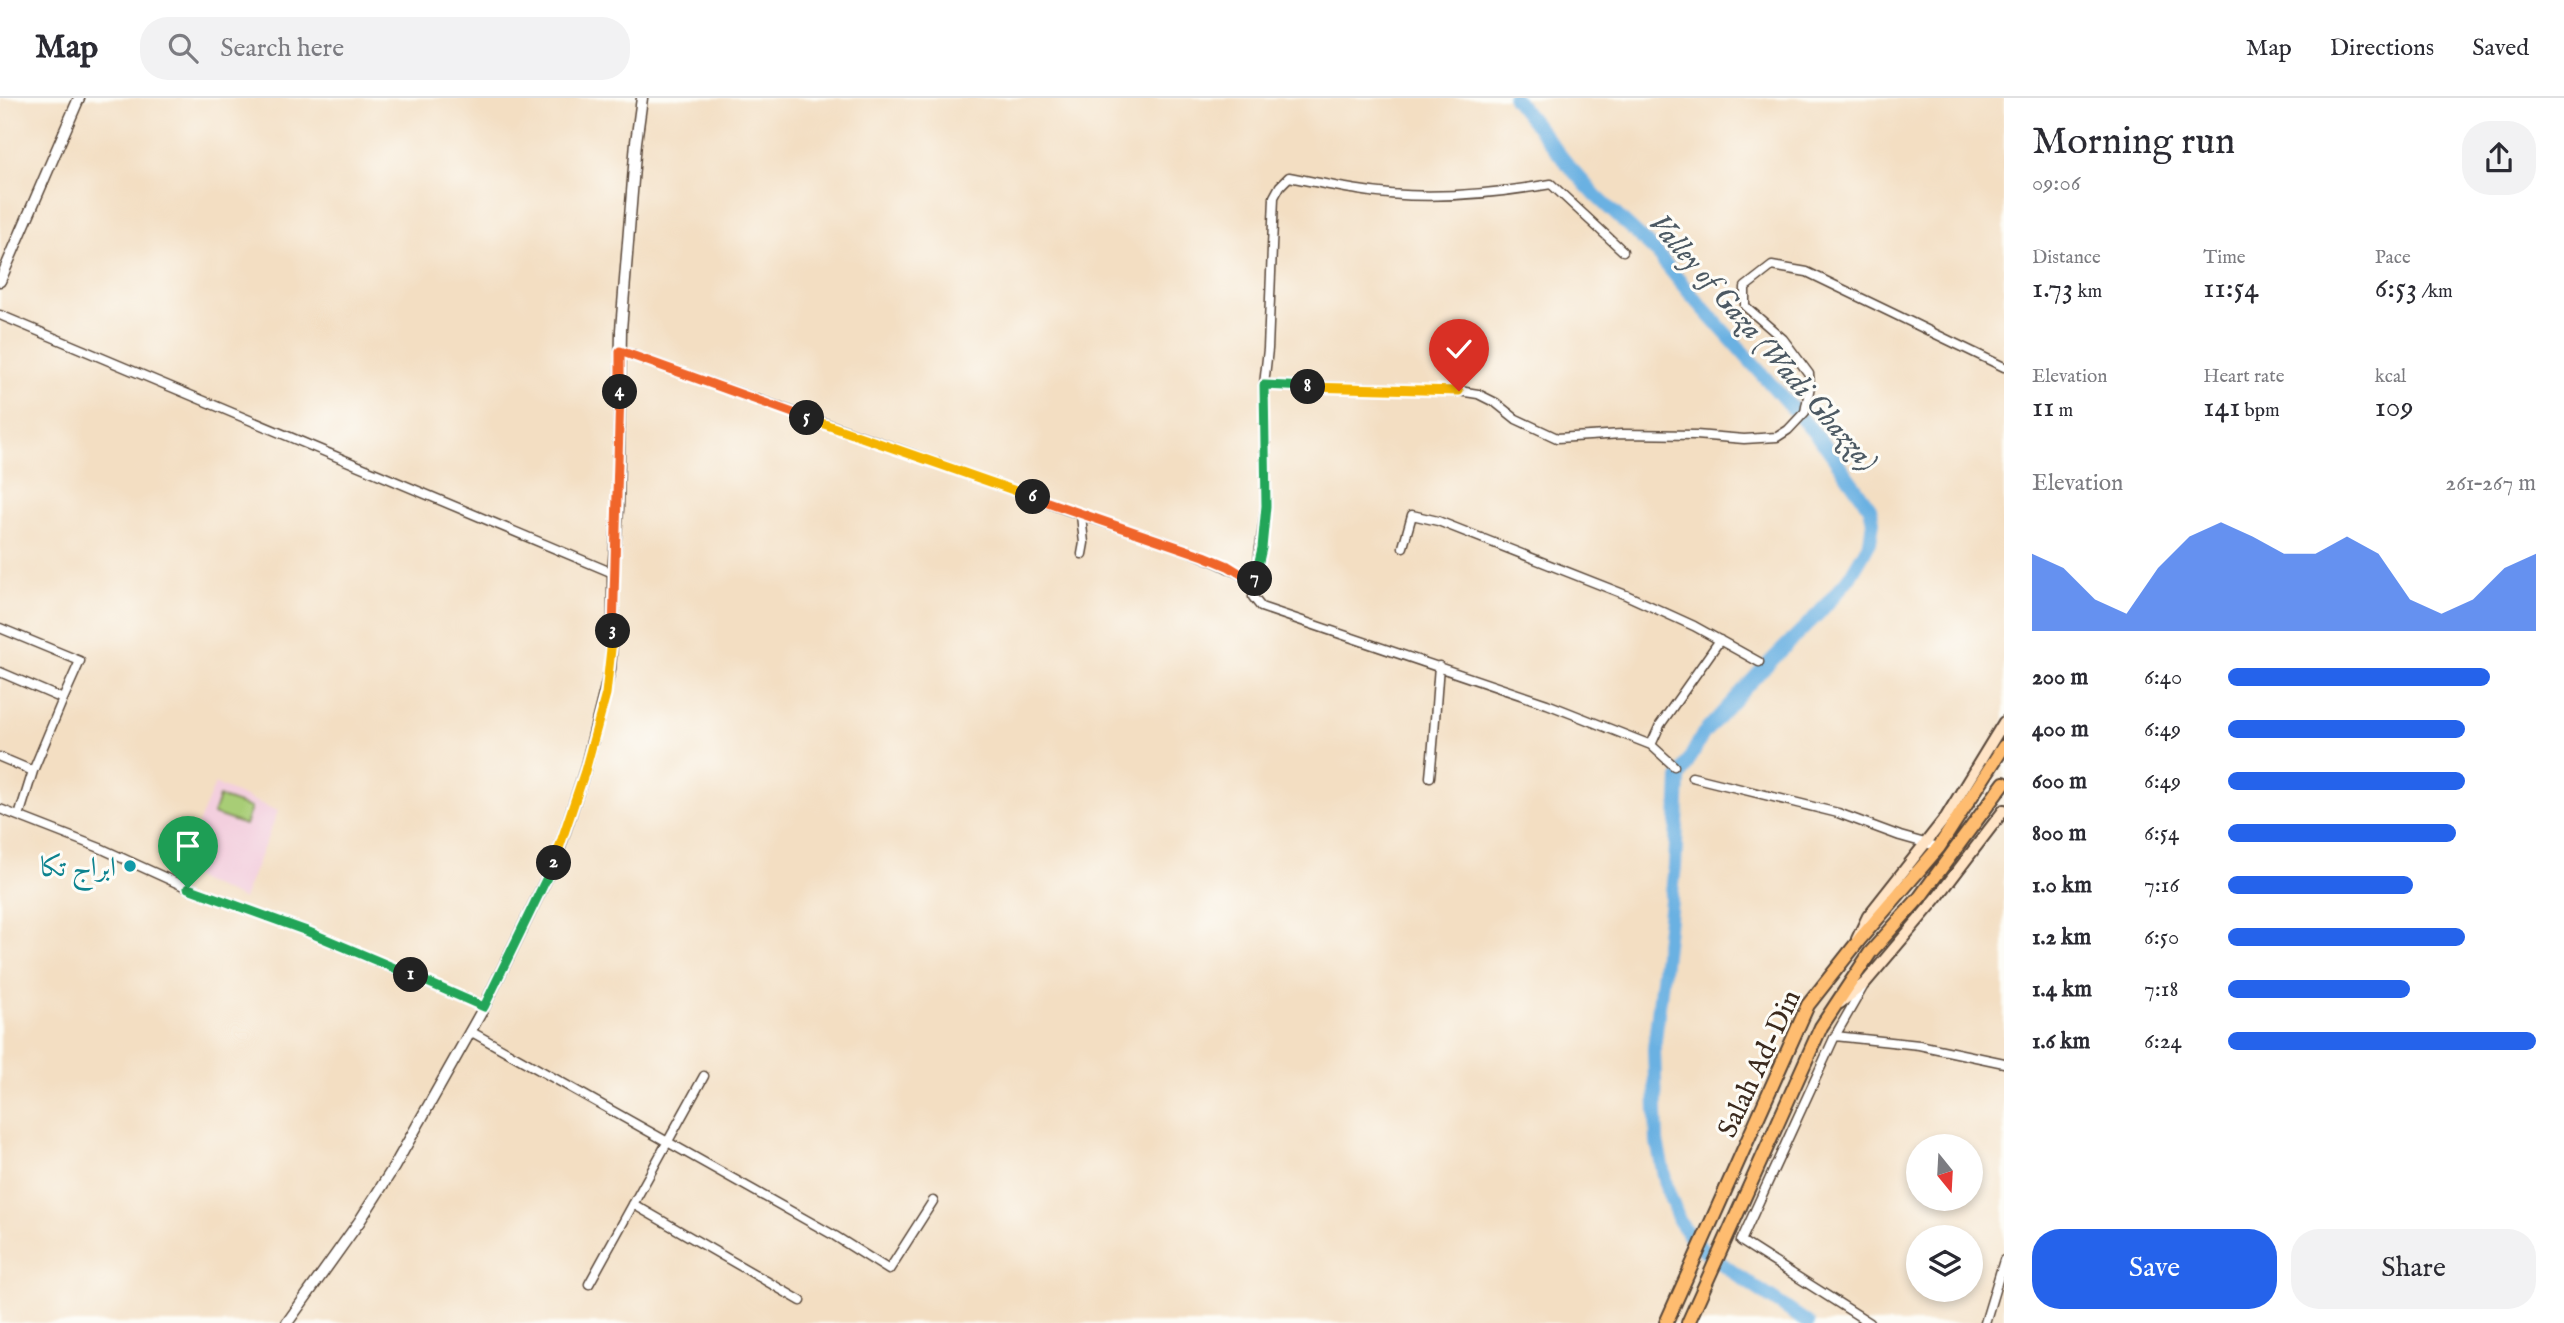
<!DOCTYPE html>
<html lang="en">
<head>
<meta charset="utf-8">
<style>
  body { margin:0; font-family:"IM FELL English",Amiri,serif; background:#f2f2f3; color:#2b2b33; height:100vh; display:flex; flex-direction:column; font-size:26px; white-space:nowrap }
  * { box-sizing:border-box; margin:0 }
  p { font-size:23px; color:#7c7c81 }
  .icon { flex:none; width:38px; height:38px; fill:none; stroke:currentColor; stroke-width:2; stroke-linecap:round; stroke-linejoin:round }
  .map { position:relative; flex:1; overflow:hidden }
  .panel { display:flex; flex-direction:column; background:#fff; width:560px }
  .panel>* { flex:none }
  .needle { width:46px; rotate:162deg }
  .fabs { position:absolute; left:1906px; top:1036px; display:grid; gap:14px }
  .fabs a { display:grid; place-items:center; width:77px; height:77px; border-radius:50%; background:#fff; box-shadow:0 4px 10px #0003; font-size:35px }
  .pin { position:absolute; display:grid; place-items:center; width:60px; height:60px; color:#fff; margin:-72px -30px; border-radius:50% 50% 50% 0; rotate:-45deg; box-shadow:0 0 7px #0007 }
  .pin .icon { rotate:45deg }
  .km { position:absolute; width:35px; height:35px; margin:-18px; border-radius:50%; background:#222; color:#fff; font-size:19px; line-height:35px; text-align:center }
  .round { display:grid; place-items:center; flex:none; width:74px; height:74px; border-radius:28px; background:#f2f2f3 }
  .overview { display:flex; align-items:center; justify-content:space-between; height:119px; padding:0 28px }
  h1 { font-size:38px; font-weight:600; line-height:52px }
  .metrics { display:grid; grid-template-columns:repeat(3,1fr); gap:10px; height:119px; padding:7px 28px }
  .metrics div { display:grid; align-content:center }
  .metrics b { font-size:30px; font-weight:600 }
  .metrics small { font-size:19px; font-weight:400 }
  .metrics p { font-size:19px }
  .chart { height:196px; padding:14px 28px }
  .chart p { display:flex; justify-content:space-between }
  .chart svg { width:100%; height:126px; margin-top:7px; fill:#2563eb; opacity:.7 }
  .cta { display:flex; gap:14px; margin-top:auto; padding:14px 28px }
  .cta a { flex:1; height:80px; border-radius:28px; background:#2563eb; color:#fff; font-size:28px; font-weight:600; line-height:80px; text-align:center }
  .cta a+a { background:#f2f2f3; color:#2b2b33 }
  ul { padding:0 28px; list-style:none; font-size:23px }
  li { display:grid; grid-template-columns:112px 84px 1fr; align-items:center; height:52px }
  li i { height:18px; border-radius:9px; background:#2563eb }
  header { display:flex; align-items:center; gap:42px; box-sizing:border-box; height:98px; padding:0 35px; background:#fff; border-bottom:2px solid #e1e1e2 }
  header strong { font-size:33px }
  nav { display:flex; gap:38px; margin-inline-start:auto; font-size:24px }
  .search { width:490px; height:63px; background:#f2f2f3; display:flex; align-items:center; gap:18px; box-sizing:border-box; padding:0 24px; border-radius:28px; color:#7c7c81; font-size:26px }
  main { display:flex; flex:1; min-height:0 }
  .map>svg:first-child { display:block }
  .built { fill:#f3cfde }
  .green { fill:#a8cd76; stroke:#727c4a; stroke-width:2 }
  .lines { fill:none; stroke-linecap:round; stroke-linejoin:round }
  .river { stroke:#6bb1e2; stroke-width:14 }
  .minor-casing { stroke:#574537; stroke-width:11 }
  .tertiary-casing { stroke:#574537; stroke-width:13 }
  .secondary-casing { stroke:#574537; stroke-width:14 }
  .trunk-casing { stroke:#574537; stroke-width:16 }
  .minor { stroke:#fff; stroke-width:8 }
  .tertiary { stroke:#fff; stroke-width:10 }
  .secondary { stroke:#ffe4c6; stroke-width:10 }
  .trunk { stroke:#febc70; stroke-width:12 }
  .split-1-casing { stroke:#fff; stroke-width:14 }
  .split-2-casing { stroke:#fff; stroke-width:14 }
  .split-3-casing { stroke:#fff; stroke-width:14 }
  .split-4-casing { stroke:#fff; stroke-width:14 }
  .split-5-casing { stroke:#fff; stroke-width:14 }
  .split-6-casing { stroke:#fff; stroke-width:14 }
  .split-7-casing { stroke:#fff; stroke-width:14 }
  .split-8-casing { stroke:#fff; stroke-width:14 }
  .split-9-casing { stroke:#fff; stroke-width:14 }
  .split-1 { stroke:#22a559; stroke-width:9 }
  .split-2 { stroke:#22a559; stroke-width:9 }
  .split-3 { stroke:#f5b400; stroke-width:9 }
  .split-4 { stroke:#f0652b; stroke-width:9 }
  .split-5 { stroke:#f0652b; stroke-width:9 }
  .split-6 { stroke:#f5b400; stroke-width:9 }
  .split-7 { stroke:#f0652b; stroke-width:9 }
  .split-8 { stroke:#22a559; stroke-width:9 }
  .split-9 { stroke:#f5b400; stroke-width:9 }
  .culture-dot { fill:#0f9aa8; stroke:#fdfcf7; stroke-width:2.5 }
  .labels { text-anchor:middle; stroke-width:6; stroke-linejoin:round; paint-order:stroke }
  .culture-label { font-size:28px; fill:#0d838f; stroke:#fdfcf7; text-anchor:end }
  .street-label { font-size:28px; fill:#3b2a1e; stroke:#fdfcf7 }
  .water-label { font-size:30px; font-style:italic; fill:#4c5963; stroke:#fdfcf7 }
</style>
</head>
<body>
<header>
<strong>Map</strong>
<div class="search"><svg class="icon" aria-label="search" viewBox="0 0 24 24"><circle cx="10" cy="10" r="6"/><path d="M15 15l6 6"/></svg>Search here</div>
<nav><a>Map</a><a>Directions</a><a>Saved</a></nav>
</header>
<main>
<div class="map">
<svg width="2004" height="1225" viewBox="0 0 2004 1225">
  <rect width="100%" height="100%" fill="#fdfcf7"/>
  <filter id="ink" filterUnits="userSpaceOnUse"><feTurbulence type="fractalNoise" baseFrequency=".0143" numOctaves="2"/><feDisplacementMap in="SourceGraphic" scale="14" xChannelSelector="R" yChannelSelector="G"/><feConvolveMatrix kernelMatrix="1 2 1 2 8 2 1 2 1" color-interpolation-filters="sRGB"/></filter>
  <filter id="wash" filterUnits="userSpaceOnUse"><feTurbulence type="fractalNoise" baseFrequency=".00686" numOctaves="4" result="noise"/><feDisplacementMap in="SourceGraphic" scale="28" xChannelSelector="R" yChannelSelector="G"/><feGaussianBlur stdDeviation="1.57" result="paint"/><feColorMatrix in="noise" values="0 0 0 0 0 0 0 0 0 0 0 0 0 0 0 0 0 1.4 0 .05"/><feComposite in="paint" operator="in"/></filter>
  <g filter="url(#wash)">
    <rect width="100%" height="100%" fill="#f3dec2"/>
    <path class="built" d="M215,686L278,713L243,801L181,774L180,769Z"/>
    <path class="green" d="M219,699L251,710L245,727L213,716Z"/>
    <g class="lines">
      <path class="river" d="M1514,0L1568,67L1596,98L1655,153L1687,192L1825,347L1870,410L1873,423L1870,444L1849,480L1820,514L1758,576L1703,636L1679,681L1675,768L1654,951L1657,1044L1667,1091L1680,1125L1694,1144L1734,1175L1808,1225"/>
    </g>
  </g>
  <g filter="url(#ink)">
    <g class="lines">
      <defs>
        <path id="minor" d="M1623,153L1551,86C1488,97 1421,103 1358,92C1335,89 1312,83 1289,79L1280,88L1274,99L1268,251L1264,287L1266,408L1253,499L1261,509L1547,606L1651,647
          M0,217L613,475
          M620,253C766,304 911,355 1056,408C1123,432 1193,448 1254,484
          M1264,287L1459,293L1478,296L1496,305L1516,321L1557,340L1622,336L1696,337L1744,341L1777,339L1788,332L1805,314L1810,288L1809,276L1783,241L1745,208V189L1772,168L1807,174L2004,269
          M1081,417L1084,445L1082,456
          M1403,449L1412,417L1438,423L1626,497L1694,528L1759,564
          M0,530L80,563L63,601
          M0,574L63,601L33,673L19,718
          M0,659L33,673
          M1674,668L1651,647L1660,627L1720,542
          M1430,679C1434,641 1436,605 1439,568
          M1692,679L1838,715L1900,738L1939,749
          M0,711L100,750L188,790L304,832L484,909
          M1863,889L1835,938L1741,1143L1870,1225
          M470,933L835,1138L889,1172L933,1103
          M1835,938L1919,947L2004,965
          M633,1106L801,1203
          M589,1186L704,978
          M1985,1225L2004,1162"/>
        <path id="tertiary" d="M0,183L79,0
          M287,1225L359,1124L394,1069L484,909L556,761L585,672L610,572L613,527V475L618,411L621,232L636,44L642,0"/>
        <path id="secondary" d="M1857,841L1868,818L1946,719L2004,624
          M1840,905L1865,885L1936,801L2004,712"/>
        <path id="trunk" d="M1666,1225L1808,907L1860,841L1939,749L2004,648
          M1688,1225L1821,929L1870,855L1920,799L2004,685"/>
      </defs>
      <use href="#minor" class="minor-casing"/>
      <use href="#tertiary" class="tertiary-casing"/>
      <use href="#secondary" class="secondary-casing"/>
      <use href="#trunk" class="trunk-casing"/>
      <use href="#minor" class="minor"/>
      <use href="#tertiary" class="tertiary"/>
      <use href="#secondary" class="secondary"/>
      <use href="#trunk" class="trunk"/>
    </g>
  </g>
  <g class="lines" filter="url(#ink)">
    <defs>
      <path id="split-1" d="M188,790L304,832L411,877"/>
      <path id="split-2" d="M411,877L484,909L554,765"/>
      <path id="split-3" d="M554,765L585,673L606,596L613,533"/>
      <path id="split-4" d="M613,533L620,294"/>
      <path id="split-5" d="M620,294V253L807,320"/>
      <path id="split-6" d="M807,320L1033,399"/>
      <path id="split-7" d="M1033,399L1204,458L1228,468L1254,484L1255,481"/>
      <path id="split-8" d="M1255,481L1262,450L1266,408L1264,287L1308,289"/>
      <path id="split-9" d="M1308,289L1459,293"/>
    </defs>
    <use href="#split-1" class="split-1-casing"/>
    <use href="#split-2" class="split-2-casing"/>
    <use href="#split-3" class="split-3-casing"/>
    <use href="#split-4" class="split-4-casing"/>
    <use href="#split-5" class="split-5-casing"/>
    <use href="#split-6" class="split-6-casing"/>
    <use href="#split-7" class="split-7-casing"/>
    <use href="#split-8" class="split-8-casing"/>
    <use href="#split-9" class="split-9-casing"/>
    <use href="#split-1" class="split-1"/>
    <use href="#split-2" class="split-2"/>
    <use href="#split-3" class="split-3"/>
    <use href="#split-4" class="split-4"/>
    <use href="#split-5" class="split-5"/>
    <use href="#split-6" class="split-6"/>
    <use href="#split-7" class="split-7"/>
    <use href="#split-8" class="split-8"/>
    <use href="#split-9" class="split-9"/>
  </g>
  <circle class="culture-dot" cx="130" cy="768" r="7"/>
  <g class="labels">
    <g class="culture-label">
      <text x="116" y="778">ابراج تكا</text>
    </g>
    <g class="street-label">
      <text transform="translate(1758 965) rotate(-65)" y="10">Salah Ad-Din</text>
    </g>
    <g class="water-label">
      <text transform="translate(1764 244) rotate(49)" y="10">Valley of Gaza (Wadi Ghazza)</text>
    </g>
  </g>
</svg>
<div class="fabs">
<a><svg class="needle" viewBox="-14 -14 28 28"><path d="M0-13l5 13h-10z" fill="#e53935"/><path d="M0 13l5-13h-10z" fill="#7c7c81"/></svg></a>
<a><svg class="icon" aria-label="layers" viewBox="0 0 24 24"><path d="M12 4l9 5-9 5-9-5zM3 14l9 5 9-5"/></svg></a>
</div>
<div class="pin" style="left:188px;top:790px;background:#1e9e55"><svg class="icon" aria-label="arrive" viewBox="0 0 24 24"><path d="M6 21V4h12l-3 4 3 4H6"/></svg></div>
<div class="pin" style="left:1459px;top:293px;background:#d93025"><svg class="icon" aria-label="check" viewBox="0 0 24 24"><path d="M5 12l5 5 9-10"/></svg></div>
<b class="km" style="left:411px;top:877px">1</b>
<b class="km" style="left:554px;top:765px">2</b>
<b class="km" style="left:613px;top:533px">3</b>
<b class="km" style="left:620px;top:294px">4</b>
<b class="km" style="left:807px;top:320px">5</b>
<b class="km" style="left:1033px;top:399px">6</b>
<b class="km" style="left:1255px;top:481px">7</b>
<b class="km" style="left:1308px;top:289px">8</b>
</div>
<section class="panel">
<div class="overview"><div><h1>Morning run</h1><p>09:06</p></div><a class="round"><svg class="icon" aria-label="share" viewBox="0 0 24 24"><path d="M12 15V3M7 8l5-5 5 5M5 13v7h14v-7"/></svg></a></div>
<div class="metrics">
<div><p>Distance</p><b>1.73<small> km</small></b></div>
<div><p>Time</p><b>11:54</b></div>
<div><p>Pace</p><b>6:53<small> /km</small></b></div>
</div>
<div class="metrics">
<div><p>Elevation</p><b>11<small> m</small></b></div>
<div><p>Heart rate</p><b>141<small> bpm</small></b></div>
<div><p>kcal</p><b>109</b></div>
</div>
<div class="chart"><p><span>Elevation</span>261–267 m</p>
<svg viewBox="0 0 160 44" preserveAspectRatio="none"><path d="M0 44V17L10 22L20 33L30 38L40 22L50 11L60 6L70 11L80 17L90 17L100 11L110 17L120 33L130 38L140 33L150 22L160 17V44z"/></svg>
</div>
<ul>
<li><b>200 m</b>6:40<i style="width:85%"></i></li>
<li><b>400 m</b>6:49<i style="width:77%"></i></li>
<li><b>600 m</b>6:49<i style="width:77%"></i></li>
<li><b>800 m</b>6:54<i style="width:74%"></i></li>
<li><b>1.0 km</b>7:16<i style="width:60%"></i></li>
<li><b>1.2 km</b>6:50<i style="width:77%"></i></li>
<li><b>1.4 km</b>7:18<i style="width:59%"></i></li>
<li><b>1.6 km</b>6:24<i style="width:100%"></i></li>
</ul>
<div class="cta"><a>Save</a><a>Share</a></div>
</section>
</main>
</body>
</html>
